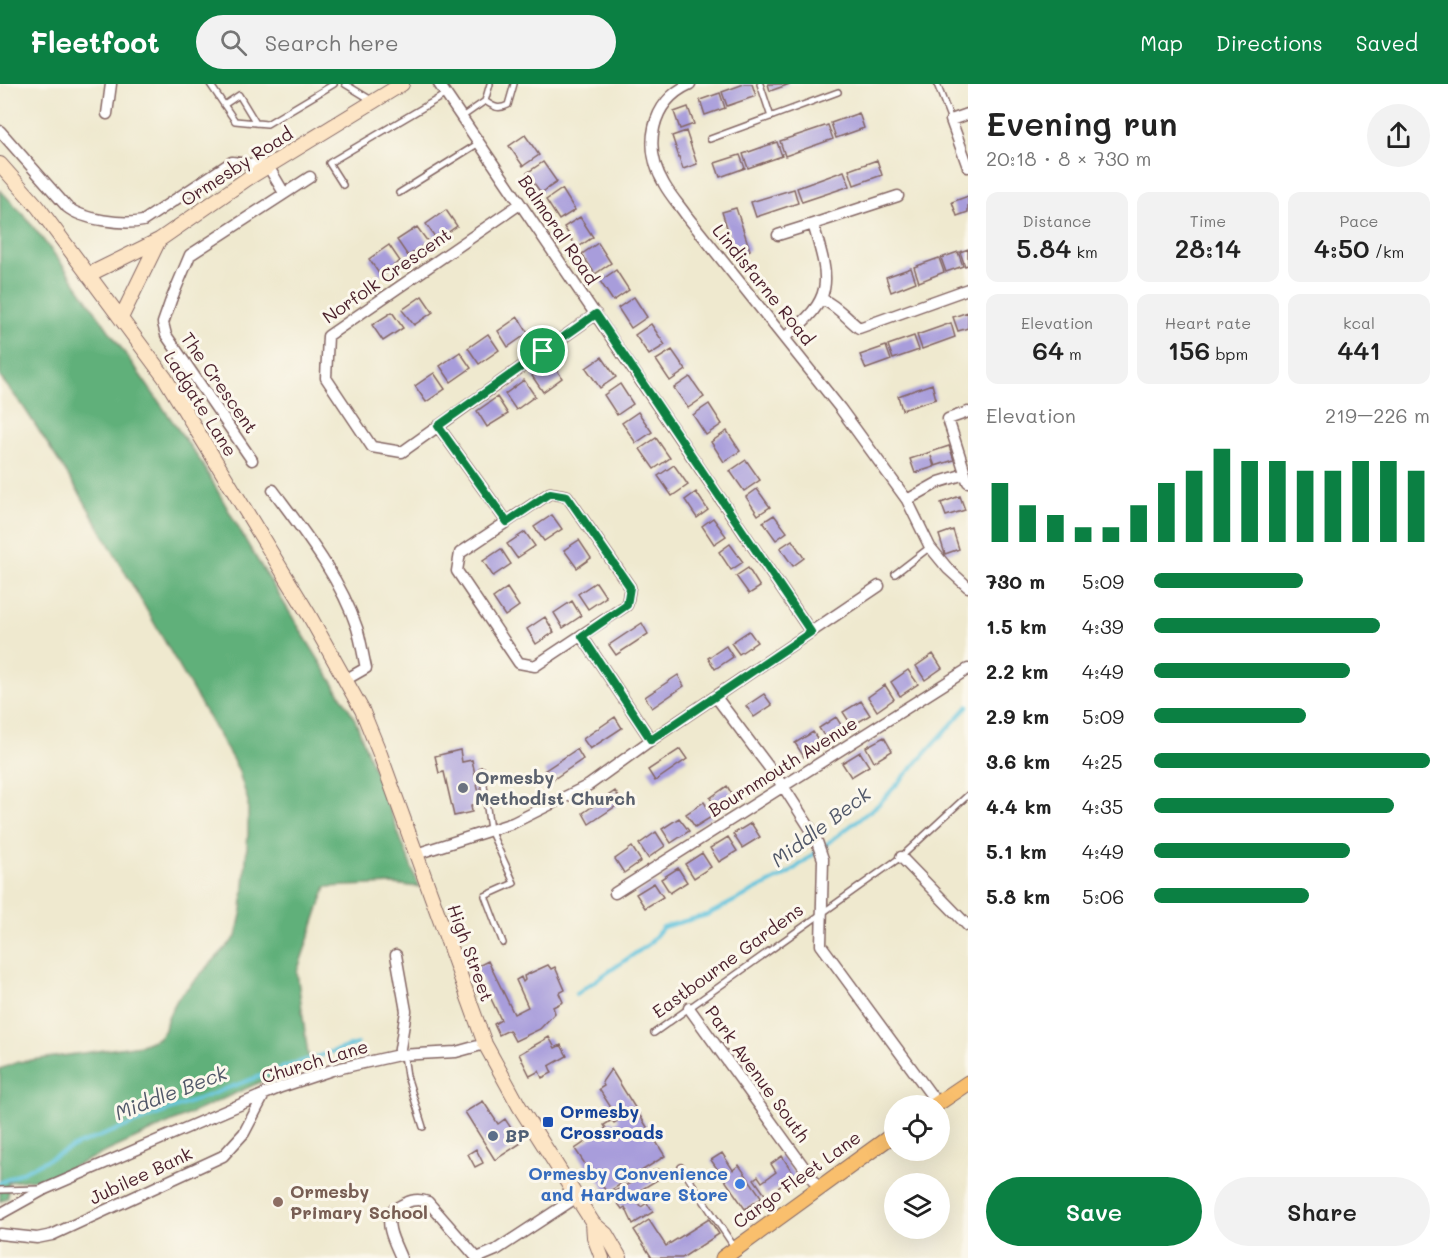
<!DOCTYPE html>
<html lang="en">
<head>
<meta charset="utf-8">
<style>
  body { margin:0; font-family:Mali,sans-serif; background:#f2f2f2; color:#222; height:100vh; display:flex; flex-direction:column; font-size:22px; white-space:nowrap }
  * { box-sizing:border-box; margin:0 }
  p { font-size:20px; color:#767676 }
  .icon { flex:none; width:33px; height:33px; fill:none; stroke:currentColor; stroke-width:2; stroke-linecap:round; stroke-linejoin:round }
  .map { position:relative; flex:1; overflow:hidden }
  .drawer { display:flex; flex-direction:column; background:#fff; width:480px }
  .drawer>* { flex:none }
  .controls { position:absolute; left:884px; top:1011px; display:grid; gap:12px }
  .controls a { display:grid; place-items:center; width:66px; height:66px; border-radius:50%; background:#fff; box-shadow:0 6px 24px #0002; font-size:30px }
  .pin { position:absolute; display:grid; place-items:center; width:51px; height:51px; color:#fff; margin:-26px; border:3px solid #fff; border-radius:50%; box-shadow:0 2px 6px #0007 }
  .round { display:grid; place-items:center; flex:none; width:63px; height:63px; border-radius:32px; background:#f2f2f2 }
  .overview { display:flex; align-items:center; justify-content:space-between; height:102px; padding:0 18px }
  h1 { font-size:33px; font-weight:600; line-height:45px }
  .stats { display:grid; grid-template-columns:repeat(3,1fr); gap:9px; height:102px; padding:6px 18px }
  .stats div { display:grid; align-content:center; border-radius:12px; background:#f2f2f2; text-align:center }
  .stats b { font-size:26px; font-weight:600 }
  .stats small { font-size:16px; font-weight:400 }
  .stats p { font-size:16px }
  .chart { height:168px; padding:12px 18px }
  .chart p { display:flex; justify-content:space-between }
  .chart svg { width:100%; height:108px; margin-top:6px; stroke:#0b8043; stroke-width:6 }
  .cta { display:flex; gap:12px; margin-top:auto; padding:12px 18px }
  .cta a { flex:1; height:69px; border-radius:36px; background:#0b8043; color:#fff; font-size:24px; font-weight:600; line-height:69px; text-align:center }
  .cta a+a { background:#f2f2f2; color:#222 }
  ul { padding:0 18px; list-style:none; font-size:20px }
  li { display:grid; grid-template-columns:96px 72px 1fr; align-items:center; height:45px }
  li i { height:15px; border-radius:8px; background:#0b8043 }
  header { display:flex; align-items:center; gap:36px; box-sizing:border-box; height:84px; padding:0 30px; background:#0b8043; color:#fff }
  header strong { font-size:28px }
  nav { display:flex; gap:33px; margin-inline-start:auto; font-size:21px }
  .search { width:420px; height:54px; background:#f2f2f2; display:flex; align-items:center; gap:15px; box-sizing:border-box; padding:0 21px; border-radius:33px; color:#767676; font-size:22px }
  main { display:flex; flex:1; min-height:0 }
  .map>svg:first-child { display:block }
  .forest { fill:#60b07a; stroke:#556852; stroke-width:1.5 }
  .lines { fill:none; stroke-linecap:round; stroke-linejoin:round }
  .stream { stroke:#5fc3dd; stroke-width:4 }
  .building { fill:#a89ddb }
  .lane-casing { stroke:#846664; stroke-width:8 }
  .street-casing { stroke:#846664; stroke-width:13 }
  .secondary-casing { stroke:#846664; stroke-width:16 }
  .primary-casing { stroke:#846664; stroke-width:17 }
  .lane { stroke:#fff; stroke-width:5 }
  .street { stroke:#fff; stroke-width:10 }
  .secondary { stroke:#fde5c5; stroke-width:14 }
  .primary { stroke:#f9bf6d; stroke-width:15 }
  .route-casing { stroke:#fff; stroke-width:12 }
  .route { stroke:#0b8043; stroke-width:8 }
  .worship-dot { fill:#6b7280; stroke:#fbf7ec; stroke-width:2 }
  .transit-dot { fill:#1a4fb4; stroke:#fbf7ec; stroke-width:2 }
  .service-dot { fill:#5c6f8a; stroke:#fbf7ec; stroke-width:2 }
  .shop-dot { fill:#3f7fe0; stroke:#fbf7ec; stroke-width:2 }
  .education-dot { fill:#8d6e63; stroke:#fbf7ec; stroke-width:2 }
  .labels { text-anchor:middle; stroke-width:6; stroke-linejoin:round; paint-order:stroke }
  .street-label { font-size:18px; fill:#4a1f2b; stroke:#fbf7ec }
  .worship-label { font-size:18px; font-weight:bold; fill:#5b616d; stroke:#fbf7ec; text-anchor:start }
  .transit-label { font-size:18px; font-weight:bold; fill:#164399; stroke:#fbf7ec; text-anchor:start }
  .service-label { font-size:18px; font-weight:bold; fill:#4e5e75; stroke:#fbf7ec; text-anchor:start }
  .shop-label { font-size:18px; font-weight:bold; fill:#366cbe; stroke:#fbf7ec; text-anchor:end }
  .education-label { font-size:18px; font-weight:bold; fill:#785e54; stroke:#fbf7ec; text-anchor:start }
  .water-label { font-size:20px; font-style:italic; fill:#515869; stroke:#fbf7ec }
</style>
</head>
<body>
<header>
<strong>Fleetfoot</strong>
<div class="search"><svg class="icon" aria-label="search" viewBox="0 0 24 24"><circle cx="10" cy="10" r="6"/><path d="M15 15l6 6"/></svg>Search here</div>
<nav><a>Map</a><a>Directions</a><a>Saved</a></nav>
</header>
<main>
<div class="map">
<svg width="968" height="1174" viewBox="0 0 968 1174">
  <rect width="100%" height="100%" fill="#fbf7ec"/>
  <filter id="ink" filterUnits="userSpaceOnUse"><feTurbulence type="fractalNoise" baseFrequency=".0167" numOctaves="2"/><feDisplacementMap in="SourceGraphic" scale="12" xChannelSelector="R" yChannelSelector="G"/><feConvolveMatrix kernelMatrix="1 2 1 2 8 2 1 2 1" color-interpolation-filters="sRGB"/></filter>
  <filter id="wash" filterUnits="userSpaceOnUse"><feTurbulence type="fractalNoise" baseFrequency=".008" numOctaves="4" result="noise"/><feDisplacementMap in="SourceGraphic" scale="24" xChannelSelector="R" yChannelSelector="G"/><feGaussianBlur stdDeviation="1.35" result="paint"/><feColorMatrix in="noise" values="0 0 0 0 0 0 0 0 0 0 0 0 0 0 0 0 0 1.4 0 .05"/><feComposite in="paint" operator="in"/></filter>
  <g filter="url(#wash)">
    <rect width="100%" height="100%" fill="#efe9cf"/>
    <path class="forest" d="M0,106L24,131L68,188L201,378L250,464L354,633L419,803L393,800L326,803L297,888L309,979L276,991L48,1094L8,1098V1113L0,1118V985L18,978L141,961L158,954L165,946L167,935L178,914L236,853L242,826L248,750V717L238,685L80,410L23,322L0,293Z"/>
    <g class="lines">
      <path class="stream" d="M576,910L649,860L663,843L707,831L789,789L879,720L968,622
        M0,1099L77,1061L284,983L357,960"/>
    </g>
    <g id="blocks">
      <path class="building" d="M744,0H752L756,12L727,22L722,8Z
        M768,0H790L770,7Z
        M720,9L725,24L705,31L700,16Z
        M688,23L694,40L680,45L674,28Z
        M859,29L864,44L836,54L831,39Z
        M828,41L833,55L785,72L780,57Z
        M686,47L697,80L683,85L672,52Z
        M525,51L539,71L523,82L509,62Z
        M777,58L782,72L748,84L743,70Z
        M740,71L745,84L720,93L715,79Z
        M877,76L882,91L854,101L849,86Z
        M543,78L557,98L541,109L527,89Z
        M844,87L850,102L802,118L797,104Z
        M562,105L575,126L559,136L546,116Z
        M794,105L798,119L756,133L751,118Z
        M968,112V128L957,132L952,118Z
        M736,124L750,166L736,171L722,128Z
        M446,126L457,142L437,156L426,140Z
        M580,133L593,153L577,164L564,143Z
        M417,143L428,158L408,172L397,156Z
        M598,159L611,179L595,190L582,170Z
        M389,161L400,177L380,191L369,175Z
        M968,165V181L965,182L960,168Z
        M958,168L963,182L946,188L941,174Z
        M939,174L944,188L919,198L914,183Z
        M911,184L916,198L891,208L886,193Z
        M616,186L629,206L613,217L600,197Z
        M422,212L433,228L414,241L402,226Z
        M634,213L647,233L631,244L618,224Z
        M392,228L403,244L383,257L372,241Z
        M968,228V244L958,247L953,233Z
        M518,233L528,249L508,263L498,247Z
        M951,239L955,253L922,265L917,251Z
        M651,240L665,261L649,271L635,251Z
        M488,250L499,266L479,280L468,264Z
        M914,252L919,266L893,275L888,261Z
        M886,262L891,276L866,285L860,271Z
        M672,266L686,286L670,297L656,276Z
        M460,268L471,284L451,298L440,282Z
        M602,273L616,293L600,304L586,284Z
        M552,278L562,294L543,308L532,292Z
        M434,289L445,305L426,318L415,302Z
        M690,293L704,313L688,324L674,304Z
        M524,296L535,312L516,326L505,310Z
        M620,300L633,320L617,331L604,311Z
        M932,300L936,315L902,326L898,312Z
        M497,313L508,330L487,343L477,327Z
        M709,320L722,340L706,351L693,331Z
        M638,328L652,348L636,359L622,339Z
        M727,347L740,367L724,378L711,358Z
        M656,354L670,374L654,385L640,365Z
        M949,362L954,376L935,382L931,372L934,383L915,389L910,375Z
        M746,376L760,396L744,407L730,387Z
        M674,381L688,401L672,412L658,392Z
        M757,405L770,423L758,431L746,413Z
        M696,408L708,426L697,434L685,416Z
        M960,412L965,426L946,432L941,419Z
        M552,431L562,445L544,457L534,443Z
        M774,431L787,448L776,456L763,438Z
        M713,434L726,452L714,460L702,442Z
        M953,446L959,465L945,470L939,451Z
        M525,448L535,462L517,474L507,460Z
        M579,456L591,474L577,484L564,466Z
        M792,456L804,474L793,482L780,464Z
        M730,460L743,478L731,486L719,468Z
        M501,465L511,480L493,492L483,477Z
        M748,484L760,503L749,510L736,492Z
        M596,498L606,513L588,525L578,510Z
        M507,504L519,522L505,532L493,514Z
        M572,517L581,532L563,544L554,529Z
        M545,533L554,548L536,560L527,545Z
        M642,539L648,550L616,571L609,561Z
        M749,547L757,558L739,570L731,559Z
        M726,562L733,573L715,585L708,574Z
        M933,570L942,584L925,596L916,582Z
        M908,586L918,600L900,612L891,598Z
        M678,591L684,602L652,624L645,613Z
        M885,601L894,615L877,627L868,613Z
        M764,610L772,621L754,633L746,622Z
        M861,617L870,631L852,642L843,628Z
        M615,633L622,644L590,665L583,655Z
        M836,633L845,647L828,658L819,644Z
        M813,648L822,662L804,673L795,659Z
        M884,653L892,667L874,678L866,663Z
        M577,665L583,675L551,697L544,687Z
        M680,665L687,675L655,697L648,686Z
        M460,666L462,678L472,676L481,719L471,721L472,728L454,732L444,688L439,689L435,672Z
        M860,668L869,682L851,693L842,679Z
        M727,702L736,717L719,728L710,714Z
        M615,707L622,718L589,740L583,729Z
        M704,718L713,732L695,743L686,730Z
        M679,734L689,747L671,759L662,745Z
        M751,739L760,753L742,764L733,750Z
        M656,748L665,762L648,774L639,760Z
        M728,753L737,767L719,778L710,764Z
        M632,763L641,777L624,789L615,775Z
        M702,769L711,783L694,794L685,780Z
        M678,784L687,798L670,809L661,795Z
        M654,799L663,813L645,824L636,810Z
        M488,877L514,930L528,923L516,896L521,893L523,898L525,896L524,892L548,881L551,885L555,883L565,906L559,909L563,918L553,923L555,929L540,945L515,957L509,946L499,951L494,940L501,936L476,883Z
        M549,953L555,964L561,961L567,972L549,982L552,989L542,994L539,987L530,992L519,970Z
        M611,985L665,1072L607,1109L589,1081L587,1083L575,1065L606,1044L604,1041L612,1036L614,1039L619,1036L599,1005L604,1002L602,998Z
        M483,1017L498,1040L505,1035L521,1059L495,1076L465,1028Z
        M476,1065L483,1079L475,1083L468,1070Z
        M722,1069L733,1086L739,1081L762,1114L745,1125L711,1076Z
        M782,1072L795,1092L766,1112L754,1095L758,1092L762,1098L776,1088L771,1080Z
        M657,1085L662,1093L639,1107L642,1112L636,1116L641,1123L647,1119L653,1128L633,1140L625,1123L622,1125L617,1118L621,1116L615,1107Z
        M709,1135L719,1150L682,1174H652L634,1146L649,1136L666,1162Z"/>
    </g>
  </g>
  <g filter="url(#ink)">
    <use href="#blocks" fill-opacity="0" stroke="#846664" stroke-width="1.5"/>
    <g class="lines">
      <defs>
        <path id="lane" d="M210,0L235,37L267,40L334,0
          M345,0L373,17
          M760,0L771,33
          M937,0L951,36
          M485,17C494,23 498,26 508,21L514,0
          M224,21L239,11L256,39
          M462,33L485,17L490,0
          M710,55L838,8
          M343,101L329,79L446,10
          M399,109L479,59
          M895,490L930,463
          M482,686L490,746L514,799L485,812L503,859
          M654,949L901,773L968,711
          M404,971L407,992L423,1043
          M681,1083L735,1164
          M0,1106L40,1105"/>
        <path id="street" d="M439,0L811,548
          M690,0C650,18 643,64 664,100C670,111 679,121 686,131L840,324L907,416L930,463L948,485L968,503
          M107,30L111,0
          M968,30L951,36L968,83
          M0,47L67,123C83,136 123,141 143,137L232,78L268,82L284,109
          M520,120L328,252L326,294L372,363L402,368L596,230
          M778,151L813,140
          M822,215C840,224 844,232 859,244L968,205
          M784,254C836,214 830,197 813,140L898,112
          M968,328L948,335L968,398
          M438,342L507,438
          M252,376L166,251L163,239L171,216L190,171L310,93
          M273,406C304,448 340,493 357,544C361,557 363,571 366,584L345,596
          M550,409L567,412L630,503L627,521L535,582L519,579L457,487L460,469Z
          M907,416L939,398L965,390
          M582,552L651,656
          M716,613L783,702L815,752L823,775L821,861L937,1019
          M416,770L513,739L589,701L651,656L879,502
          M901,773L968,842
          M615,809L968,585
          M396,871L406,927L399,971
          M689,924L819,1104
          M0,1130L45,1105L281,1003L332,986L399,971L456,968L485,960
          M0,1150L37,1154L52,1151L223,1072L244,1049L265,1009
          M401,1174C395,1159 385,1143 391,1127C404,1120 413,1112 428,1118L477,1174L496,1166L577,1113"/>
        <path id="secondary" d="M0,80L38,123L165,294L309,531L362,626L380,670L485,960L519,1022L593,1139L606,1150L620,1174
          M88,191L159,156L247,95L402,0
          M121,234L159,156
          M593,1139L594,1153L602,1174"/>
        <path id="primary" d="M934,1022L968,999
          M723,1174L894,1050"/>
      </defs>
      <use href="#lane" class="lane-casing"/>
      <use href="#street" class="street-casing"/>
      <use href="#secondary" class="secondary-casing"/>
      <use href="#primary" class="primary-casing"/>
      <use href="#lane" class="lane"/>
      <use href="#street" class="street"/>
      <use href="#secondary" class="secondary"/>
      <use href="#primary" class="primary"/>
    </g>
  </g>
  <g class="lines" filter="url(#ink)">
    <defs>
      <path id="route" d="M596,230L811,548L651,656L582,552L627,521L630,503L567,412L550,409L507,438L438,342Z"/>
    </defs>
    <use href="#route" class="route-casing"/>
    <use href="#route" class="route"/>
  </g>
  <circle class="worship-dot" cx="463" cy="704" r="6"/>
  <rect class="transit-dot" x="542" y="1032" width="12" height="12" rx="3"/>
  <circle class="service-dot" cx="493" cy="1052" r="6"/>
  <circle class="shop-dot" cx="740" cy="1100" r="6"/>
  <circle class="education-dot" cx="278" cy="1118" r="6"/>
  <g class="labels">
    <g class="street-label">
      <text transform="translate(237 83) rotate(-33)" y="6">Ormesby Road</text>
      <text transform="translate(558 146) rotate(56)" y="6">Balmoral Road</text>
      <text transform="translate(387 192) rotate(-35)" y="6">Norfolk Crescent</text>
      <text transform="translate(763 201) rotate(51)" y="6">Lindisfarne Road</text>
      <text transform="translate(219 299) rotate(55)" y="6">The Crescent</text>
      <text transform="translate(200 320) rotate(58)" y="6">Ladgate Lane</text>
      <text transform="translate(783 683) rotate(-32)" y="6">Bournmouth Avenue</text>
      <text transform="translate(470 869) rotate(70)" y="6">High Street</text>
      <text transform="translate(728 877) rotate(-36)" y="6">Eastbourne Gardens</text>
      <text transform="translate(315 978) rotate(-17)" y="6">Church Lane</text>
      <text transform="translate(757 990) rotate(54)" y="6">Park Avenue South</text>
      <text transform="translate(141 1092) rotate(-25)" y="6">Jubilee Bank</text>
      <text transform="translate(797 1096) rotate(-36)" y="6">Cargo Fleet Lane</text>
    </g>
    <g class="worship-label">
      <text x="475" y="700">Ormesby<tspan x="475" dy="21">Methodist Church</tspan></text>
    </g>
    <g class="transit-label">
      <text x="560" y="1034">Ormesby<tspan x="560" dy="21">Crossroads</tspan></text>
    </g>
    <g class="service-label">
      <text x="505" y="1058">BP</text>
    </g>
    <g class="shop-label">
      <text x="728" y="1096">Ormesby Convenience<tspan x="728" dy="21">and Hardware Store</tspan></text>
    </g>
    <g class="education-label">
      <text x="290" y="1114">Ormesby<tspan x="290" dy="21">Primary School</tspan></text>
    </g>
    <g class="water-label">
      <text transform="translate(821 743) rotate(-37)" y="7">Middle Beck</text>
      <text transform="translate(171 1009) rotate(-21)" y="7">Middle Beck</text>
    </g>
  </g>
</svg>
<div class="controls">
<a><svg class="icon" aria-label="locate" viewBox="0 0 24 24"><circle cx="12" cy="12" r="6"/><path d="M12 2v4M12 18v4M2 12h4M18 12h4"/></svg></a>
<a><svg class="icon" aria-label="layers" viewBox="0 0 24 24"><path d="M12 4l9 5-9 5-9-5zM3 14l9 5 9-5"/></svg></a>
</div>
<div class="pin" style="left:543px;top:267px;background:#1e9e55"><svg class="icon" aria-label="arrive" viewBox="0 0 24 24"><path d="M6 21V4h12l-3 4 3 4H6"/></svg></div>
</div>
<section class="drawer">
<div class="overview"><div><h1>Evening run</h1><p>20:18 · 8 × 730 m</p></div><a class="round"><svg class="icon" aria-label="share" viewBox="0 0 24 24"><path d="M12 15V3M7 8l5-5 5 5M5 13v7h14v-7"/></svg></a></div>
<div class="stats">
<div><p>Distance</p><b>5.84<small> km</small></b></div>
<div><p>Time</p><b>28:14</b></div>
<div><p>Pace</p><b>4:50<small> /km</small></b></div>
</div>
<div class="stats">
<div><p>Elevation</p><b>64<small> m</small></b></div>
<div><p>Heart rate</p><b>156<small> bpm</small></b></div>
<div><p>kcal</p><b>441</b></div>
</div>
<div class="chart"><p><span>Elevation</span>219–226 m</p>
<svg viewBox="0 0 160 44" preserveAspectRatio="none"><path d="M5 44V20M15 44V29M25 44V33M35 44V38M45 44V38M55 44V29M65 44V20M75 44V15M85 44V6M95 44V11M105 44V11M115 44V15M125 44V15M135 44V11M145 44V11M155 44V15"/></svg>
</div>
<ul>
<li><b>730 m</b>5:09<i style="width:54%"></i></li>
<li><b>1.5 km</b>4:39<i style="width:82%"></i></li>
<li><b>2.2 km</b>4:49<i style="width:71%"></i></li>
<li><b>2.9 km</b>5:09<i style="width:55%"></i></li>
<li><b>3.6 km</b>4:25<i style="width:100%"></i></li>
<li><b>4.4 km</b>4:35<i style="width:87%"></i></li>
<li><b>5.1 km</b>4:49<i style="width:71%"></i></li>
<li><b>5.8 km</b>5:06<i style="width:56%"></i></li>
</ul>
<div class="cta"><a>Save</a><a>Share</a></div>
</section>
</main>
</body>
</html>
